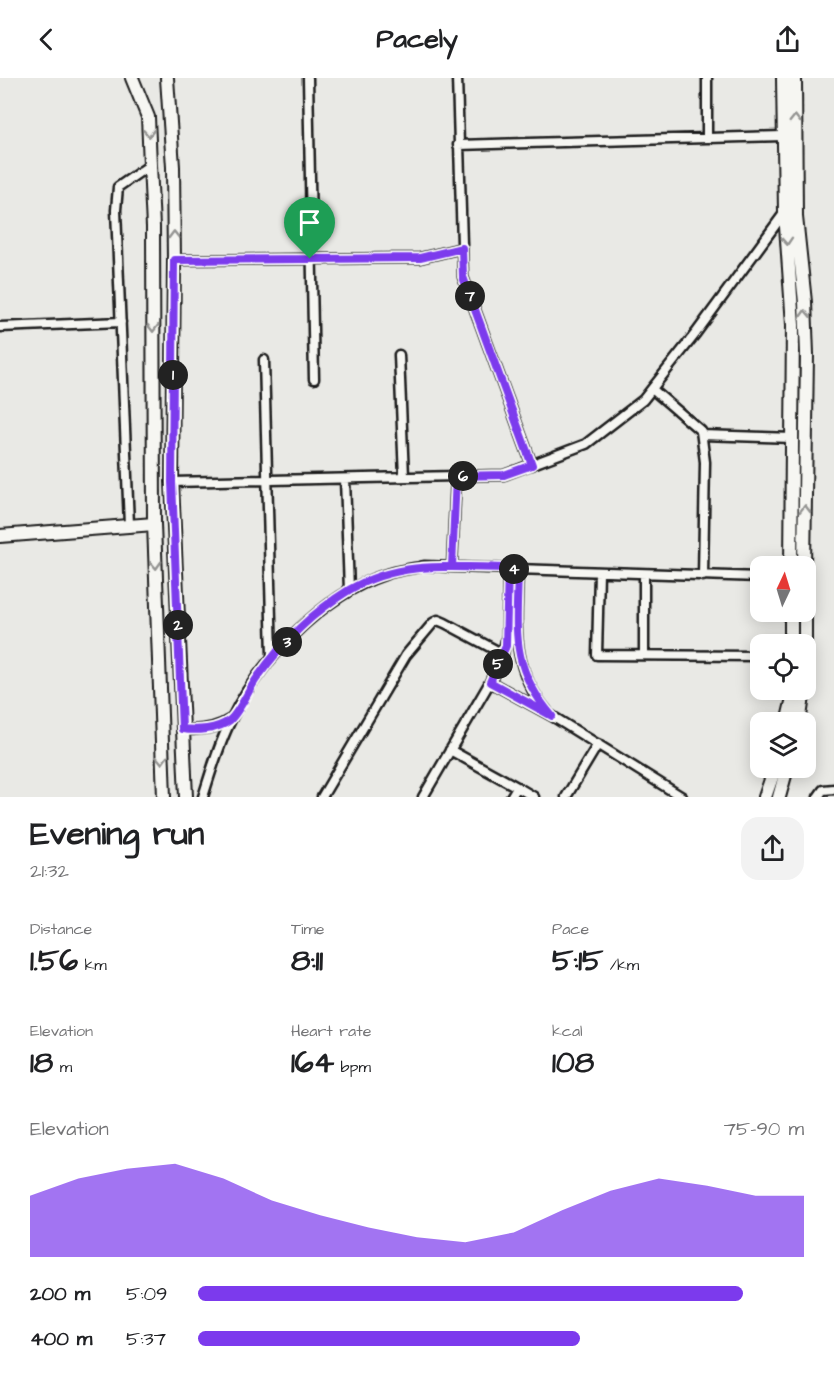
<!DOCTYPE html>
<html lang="en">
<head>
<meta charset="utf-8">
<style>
  body { margin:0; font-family:"Architects Daughter",sans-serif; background:#f2f2f2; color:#202124; height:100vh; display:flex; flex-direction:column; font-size:22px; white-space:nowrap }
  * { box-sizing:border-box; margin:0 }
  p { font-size:20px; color:#757577 }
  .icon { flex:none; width:33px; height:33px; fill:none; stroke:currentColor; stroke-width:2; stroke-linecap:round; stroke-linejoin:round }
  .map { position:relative; height:719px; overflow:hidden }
  .details { display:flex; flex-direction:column; background:#fff; flex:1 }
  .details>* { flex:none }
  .needle { width:39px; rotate:4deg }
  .buttons { position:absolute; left:750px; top:478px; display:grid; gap:12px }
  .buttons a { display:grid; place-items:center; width:66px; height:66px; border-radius:12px; background:#fff; box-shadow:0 3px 15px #0003; font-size:30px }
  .pin { position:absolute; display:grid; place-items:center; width:51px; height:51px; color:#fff; margin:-62px -26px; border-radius:50% 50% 50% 0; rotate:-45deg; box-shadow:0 0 6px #0007 }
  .pin .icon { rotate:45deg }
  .km { position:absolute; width:30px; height:30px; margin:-15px; border-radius:50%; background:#222; color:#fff; font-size:16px; line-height:30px; text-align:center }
  .round { display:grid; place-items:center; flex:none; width:63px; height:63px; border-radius:18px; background:#f2f2f2 }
  .headline { display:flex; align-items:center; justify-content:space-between; height:102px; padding:0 30px }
  h1 { font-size:33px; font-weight:800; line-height:45px }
  .stats { display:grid; grid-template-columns:repeat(3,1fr); gap:9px; height:102px; padding:6px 30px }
  .stats div { display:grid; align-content:center }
  .stats b { font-size:30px; font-weight:800 }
  .stats small { font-size:16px; font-weight:400 }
  .stats p { font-size:16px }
  .chart { height:168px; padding:12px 30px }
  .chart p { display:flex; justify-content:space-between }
  .chart svg { width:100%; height:108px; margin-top:6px; fill:#7c3aed; opacity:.7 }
  ul { padding:0 30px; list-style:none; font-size:20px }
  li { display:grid; grid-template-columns:96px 72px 1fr; align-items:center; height:45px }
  li i { height:15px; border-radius:8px; background:#7c3aed }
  header { display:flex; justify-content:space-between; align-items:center; height:78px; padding:0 30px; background:#fff; font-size:27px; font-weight:800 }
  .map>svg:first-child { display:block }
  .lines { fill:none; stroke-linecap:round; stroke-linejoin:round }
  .street-casing { stroke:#1c1c1c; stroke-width:13 }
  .secondary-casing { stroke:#1c1c1c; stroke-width:16 }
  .primary-casing { stroke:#1c1c1c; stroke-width:16 }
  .street { stroke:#f6f6f2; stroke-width:8 }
  .secondary { stroke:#f6f6f2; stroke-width:12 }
  .primary { stroke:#f6f6f2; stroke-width:12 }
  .oneway { stroke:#949492 }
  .route-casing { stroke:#fff; stroke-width:12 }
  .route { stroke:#7c3aed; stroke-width:8 }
</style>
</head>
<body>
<header><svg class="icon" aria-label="back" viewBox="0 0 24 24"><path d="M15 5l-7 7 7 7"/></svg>Pacely<svg class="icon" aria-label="share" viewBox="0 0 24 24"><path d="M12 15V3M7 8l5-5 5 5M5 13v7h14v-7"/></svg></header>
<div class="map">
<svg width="834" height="719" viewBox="0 0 834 719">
  <rect width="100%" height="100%" fill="#e9e9e5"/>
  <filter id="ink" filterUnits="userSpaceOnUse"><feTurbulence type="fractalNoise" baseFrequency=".0167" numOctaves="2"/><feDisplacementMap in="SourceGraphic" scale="12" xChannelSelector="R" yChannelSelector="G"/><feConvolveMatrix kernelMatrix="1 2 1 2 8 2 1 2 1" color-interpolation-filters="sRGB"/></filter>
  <g filter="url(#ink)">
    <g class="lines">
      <defs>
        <path id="street" d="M308,0L314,301
          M457,0L463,199L532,387
          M707,0V60
          M458,67L783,58
          M174,182L420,180L462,170
          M0,249L121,244
          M399,277L404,399
          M264,282L272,578
          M652,311L701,353L705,384L703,498
          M702,357L793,360
          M345,401L349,512
          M172,404L504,397L586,366L643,322L696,255L785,134
          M129,447L116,132L118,109L150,87
          M452,489L456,398
          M518,491C517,545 509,588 547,633
          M599,494L597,577L760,578
          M644,577V496
          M490,604L552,638L682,719
          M182,651C200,653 216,651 231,641
          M450,672L517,709
          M203,719C211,693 219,666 231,642C258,584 323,517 384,497C396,492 411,491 424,488L760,499
          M322,719L406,577L433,545L438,542L445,545L503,576
          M423,719L490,604L503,576L507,557L508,490
          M511,719L517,709L534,719
          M566,719L598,666
          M818,719L823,712L834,711"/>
        <path id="secondary" d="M783,0L785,134L793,247L791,489
          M795,0L796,139L805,224L807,276L804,489
          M0,458L154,446
          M791,534V567
          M805,534V567
          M806,586V606
          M787,645L793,620V612
          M799,645L804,612
          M765,719L775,690
          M779,719L787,690"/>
        <path id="primary" d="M132,0L148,39L150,87L153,149L154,446L164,719
          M167,0L173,89L174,182L172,404L186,719"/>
      </defs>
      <use href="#street" class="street-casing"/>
      <use href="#secondary" class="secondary-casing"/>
      <use href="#primary" class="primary-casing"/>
      <use href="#street" class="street"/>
      <use href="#secondary" class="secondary"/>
      <use href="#primary" class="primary"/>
    </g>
    <defs><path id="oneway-chevron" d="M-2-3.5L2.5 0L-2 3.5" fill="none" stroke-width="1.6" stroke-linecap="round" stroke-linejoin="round" transform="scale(1.5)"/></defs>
    <g class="oneway">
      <use href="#oneway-chevron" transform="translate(795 41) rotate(-89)"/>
      <use href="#oneway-chevron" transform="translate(149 55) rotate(87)"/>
      <use href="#oneway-chevron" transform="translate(174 157) rotate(-91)"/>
      <use href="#oneway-chevron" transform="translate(787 163) rotate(86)"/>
      <use href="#oneway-chevron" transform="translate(805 236) rotate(-92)"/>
      <use href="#oneway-chevron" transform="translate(153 250) rotate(90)"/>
      <use href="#oneway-chevron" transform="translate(805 431) rotate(-89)"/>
      <use href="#oneway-chevron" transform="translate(156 487) rotate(88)"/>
      <use href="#oneway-chevron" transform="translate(162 682) rotate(88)"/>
    </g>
  </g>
  <g class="lines" filter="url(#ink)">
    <defs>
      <path id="route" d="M310,181L174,182L172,404L182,651C197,653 217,652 230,642C240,633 249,611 257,600C281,566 313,534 349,512C399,482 453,489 508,490L518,491C517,552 509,588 552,638L490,604L506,568L508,490L452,489L456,398L504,397L532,387L463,199L462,170L420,180L310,181"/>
    </defs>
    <use href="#route" class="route-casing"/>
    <use href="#route" class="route"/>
  </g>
</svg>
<div class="buttons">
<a><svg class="needle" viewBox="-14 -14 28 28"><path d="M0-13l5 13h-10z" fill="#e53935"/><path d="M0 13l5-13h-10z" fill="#757577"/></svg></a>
<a><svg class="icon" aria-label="locate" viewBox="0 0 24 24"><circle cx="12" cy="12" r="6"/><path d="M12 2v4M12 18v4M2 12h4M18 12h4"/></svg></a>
<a><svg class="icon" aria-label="layers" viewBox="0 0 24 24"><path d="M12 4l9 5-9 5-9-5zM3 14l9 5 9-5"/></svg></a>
</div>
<div class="pin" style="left:310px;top:181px;background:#1e9e55"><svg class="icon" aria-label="arrive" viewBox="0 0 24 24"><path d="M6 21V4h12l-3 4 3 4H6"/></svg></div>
<b class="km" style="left:173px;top:297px">1</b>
<b class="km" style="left:178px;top:547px">2</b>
<b class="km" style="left:287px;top:564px">3</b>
<b class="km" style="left:514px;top:491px">4</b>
<b class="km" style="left:498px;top:586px">5</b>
<b class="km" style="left:463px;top:398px">6</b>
<b class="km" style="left:470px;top:218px">7</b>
</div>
<section class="details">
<div class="headline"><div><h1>Evening run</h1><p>21:32</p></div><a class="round"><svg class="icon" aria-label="share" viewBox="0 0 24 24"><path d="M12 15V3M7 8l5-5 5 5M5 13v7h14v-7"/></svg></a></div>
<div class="stats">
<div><p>Distance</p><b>1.56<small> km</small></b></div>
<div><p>Time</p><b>8:11</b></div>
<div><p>Pace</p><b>5:15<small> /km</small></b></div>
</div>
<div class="stats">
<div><p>Elevation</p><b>18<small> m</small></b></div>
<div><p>Heart rate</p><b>164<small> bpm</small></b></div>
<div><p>kcal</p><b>108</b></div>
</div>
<div class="chart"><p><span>Elevation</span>75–90 m</p>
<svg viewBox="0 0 160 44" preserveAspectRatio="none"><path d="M0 44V19L10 12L20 8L30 6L40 12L50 21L60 27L70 32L80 36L90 38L100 34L110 25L120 17L130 12L140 15L150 19L160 19V44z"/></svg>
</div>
<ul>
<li><b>200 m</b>5:09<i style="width:90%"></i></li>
<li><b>400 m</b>5:37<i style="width:63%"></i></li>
</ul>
</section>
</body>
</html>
